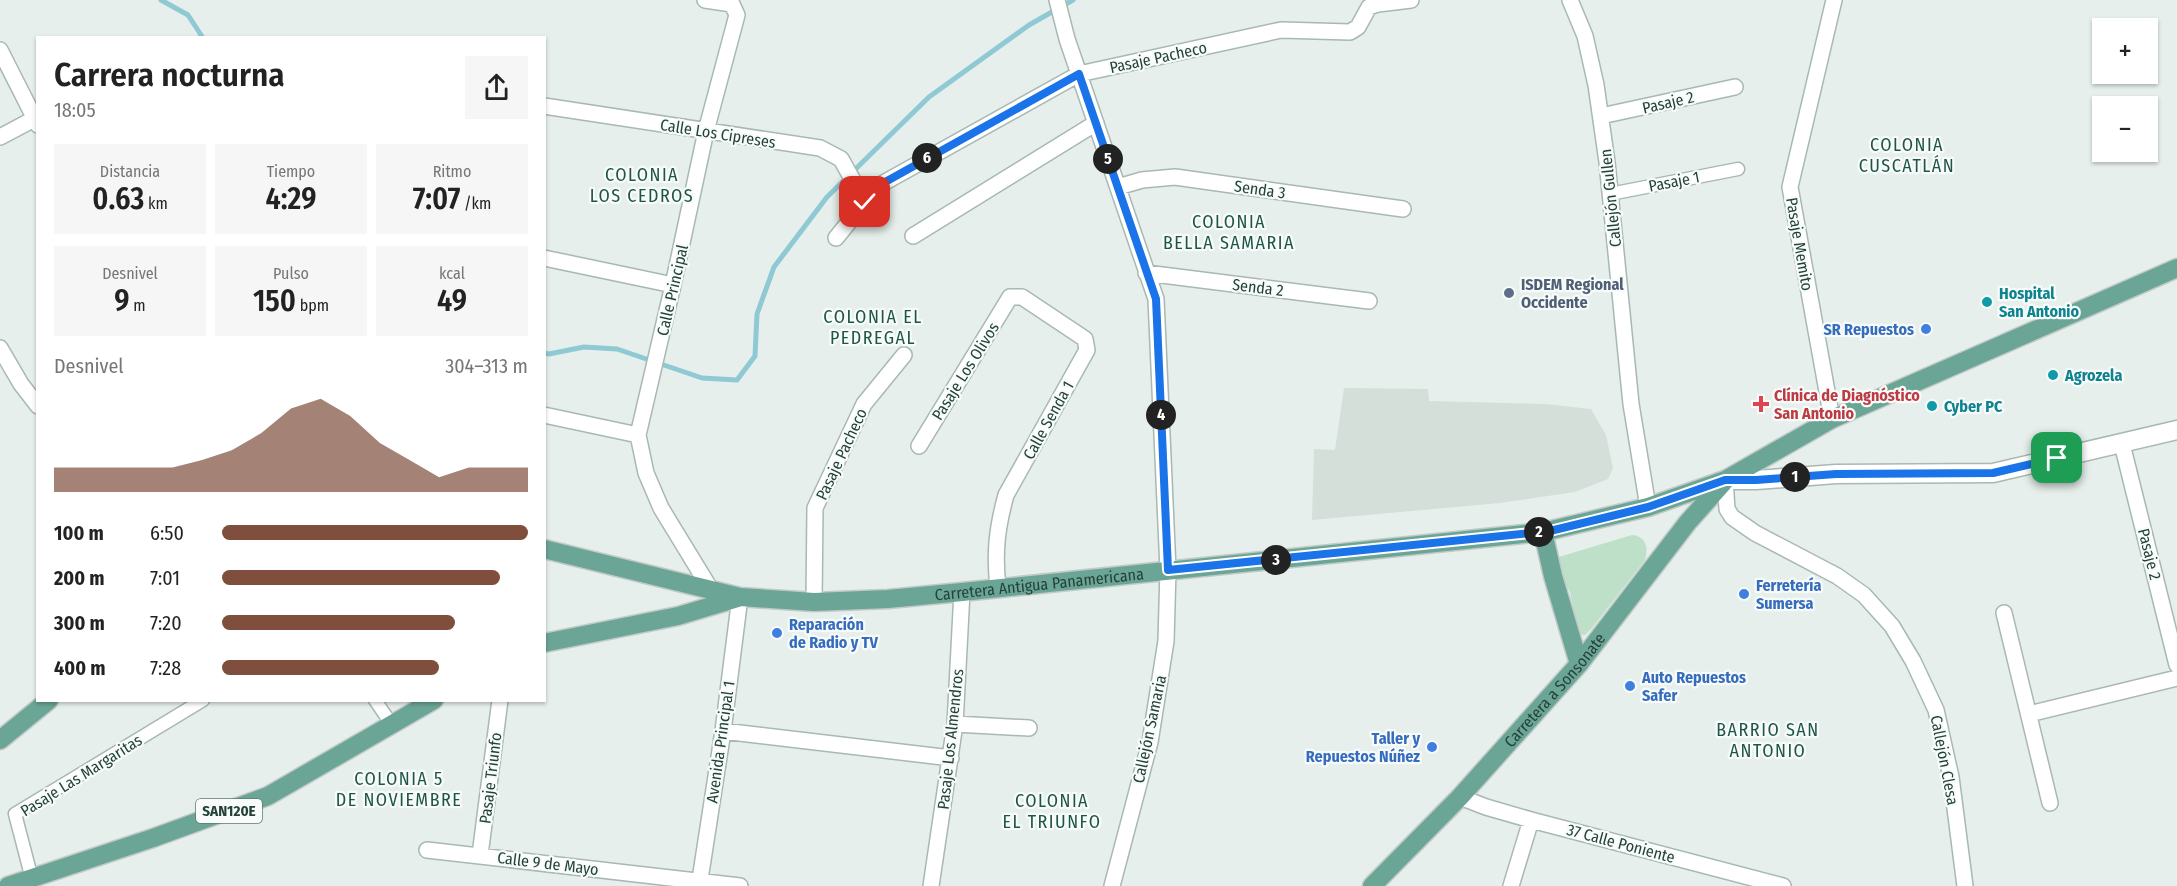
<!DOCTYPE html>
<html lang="es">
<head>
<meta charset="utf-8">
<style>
  body { margin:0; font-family:"Fira Sans Condensed",sans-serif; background:#f6f6f6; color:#222; height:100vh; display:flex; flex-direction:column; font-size:22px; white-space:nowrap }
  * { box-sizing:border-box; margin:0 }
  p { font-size:20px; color:#767676 }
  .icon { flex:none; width:33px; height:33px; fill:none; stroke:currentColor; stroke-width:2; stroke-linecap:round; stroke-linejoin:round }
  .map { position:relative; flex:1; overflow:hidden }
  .drawer { position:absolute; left:36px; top:36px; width:510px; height:666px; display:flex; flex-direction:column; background:#fff; border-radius:0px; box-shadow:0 2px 4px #0004 }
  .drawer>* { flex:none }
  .tools { position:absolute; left:2092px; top:18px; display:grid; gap:12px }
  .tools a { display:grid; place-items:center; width:66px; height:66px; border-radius:0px; background:#fff; box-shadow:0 2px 4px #0004; font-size:30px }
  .pin { position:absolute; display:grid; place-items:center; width:51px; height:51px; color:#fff; margin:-26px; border-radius:12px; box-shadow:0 3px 9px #0006 }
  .km { position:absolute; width:30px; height:30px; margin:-15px; border-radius:50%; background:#222; color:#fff; font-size:16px; line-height:30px; text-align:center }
  .round { display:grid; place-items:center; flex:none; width:63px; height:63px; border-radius:0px; background:#f6f6f6 }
  .overview { display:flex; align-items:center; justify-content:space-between; height:102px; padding:0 18px }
  h1 { font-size:33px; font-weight:600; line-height:45px }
  .figures { display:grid; grid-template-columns:repeat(3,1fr); gap:9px; height:102px; padding:6px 18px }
  .figures div { display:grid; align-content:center; border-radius:0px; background:#f6f6f6; text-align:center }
  .figures b { font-size:30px; font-weight:600 }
  .figures small { font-size:16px; font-weight:400 }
  .figures p { font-size:16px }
  .chart { height:168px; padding:12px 18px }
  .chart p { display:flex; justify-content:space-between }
  .chart svg { width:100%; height:108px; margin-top:6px; fill:#804e3d; opacity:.7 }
  ul { padding:0 18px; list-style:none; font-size:20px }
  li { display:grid; grid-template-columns:96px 72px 1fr; align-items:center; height:45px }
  li i { height:15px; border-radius:8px; background:#804e3d }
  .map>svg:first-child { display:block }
  .built { fill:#d4dfda }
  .green { fill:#bfe0c8 }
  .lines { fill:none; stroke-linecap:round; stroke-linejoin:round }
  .stream { stroke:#8ec9d4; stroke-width:5 }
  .pedestrian-casing { stroke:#a8b8b2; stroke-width:15 }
  .minor-casing { stroke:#a8b8b2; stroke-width:18 }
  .tertiary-casing { stroke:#a8b8b2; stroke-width:21 }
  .primary-casing { stroke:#c2cac8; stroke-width:21 }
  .pedestrian { stroke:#fff; stroke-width:12 }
  .minor { stroke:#fff; stroke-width:15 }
  .tertiary { stroke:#fff; stroke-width:18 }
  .primary { stroke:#6aa596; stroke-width:18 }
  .route-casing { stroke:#fff; stroke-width:12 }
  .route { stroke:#1a73e8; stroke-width:8 }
  .service-dot { fill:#5c6f8a; stroke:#f7fbf9; stroke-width:2 }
  .culture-dot { fill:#0f9aa8; stroke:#f7fbf9; stroke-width:2 }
  .shop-dot { fill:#3f7fe0; stroke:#f7fbf9; stroke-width:2 }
  .health-dot { fill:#e0444e; stroke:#f7fbf9; stroke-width:2 }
  .labels { text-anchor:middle; stroke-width:4.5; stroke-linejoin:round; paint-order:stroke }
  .shield { fill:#f7fbf9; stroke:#637a73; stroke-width:1.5 }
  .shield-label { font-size:15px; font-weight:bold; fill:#24423a }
  .street-label { font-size:16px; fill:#24423a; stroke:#f7fbf9 }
  .service-label { font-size:16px; font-weight:bold; fill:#4e5e75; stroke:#f7fbf9; text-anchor:start }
  .culture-label { font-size:16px; font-weight:bold; fill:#0d838f; stroke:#f7fbf9; text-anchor:start }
  .shop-label { font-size:16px; font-weight:bold; fill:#366cbe; stroke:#f7fbf9; text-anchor:start }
  .health-label { font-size:16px; font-weight:bold; fill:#be3a42; stroke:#f7fbf9; text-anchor:start }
  .neighbourhood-label { font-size:18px; letter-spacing:1.5px; fill:#1f5548; stroke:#f7fbf9 }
</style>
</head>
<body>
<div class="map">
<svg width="2177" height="886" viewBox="0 0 2177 886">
  <rect width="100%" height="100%" fill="#e6efeb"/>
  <path class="built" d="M1344,388L1428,389L1429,401L1545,404L1591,409L1606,435L1613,468L1608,479L1575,492L1500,503L1312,520L1314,449L1335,450Z"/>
  <path class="green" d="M1632,535C1646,536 1649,548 1645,560L1592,628L1585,635L1579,634L1577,629L1570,592L1552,559Z"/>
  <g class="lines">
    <path class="stream" d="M161,0L188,15L203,38
      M544,353L549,354L584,347L617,349L702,378L737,380L755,356L757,314L774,267L827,197L929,97L1029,25L1073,0"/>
    <defs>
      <path id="pedestrian" d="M1610,194L1738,169
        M375,700L392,725
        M32,879L15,814L203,700"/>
      <path id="minor" d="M705,0L732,4L737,15L706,131L673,285L638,435L646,473L661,508L711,590
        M1057,0L1067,39L1156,299L1168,570L1166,641L1150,742L1112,886
        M1570,0L1585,36L1596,85L1607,162L1631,404L1648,507
        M0,50L38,125
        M544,106L820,148L841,159L865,202
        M1601,116L1735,87
        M0,137L34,119
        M1118,187L1142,180L1175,177L1403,209
        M913,236L1096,123
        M836,238L878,186L1079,74L1281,30L1350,32L1358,27L1369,7L1378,4L1411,0
        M544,258L673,285
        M1146,273L1369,301
        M0,348L21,384L38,406
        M544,415L638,435
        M1832,419L1790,187L1834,0
        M2122,444L2177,665
        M919,446L1010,297H1022L1085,339L1087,350L1006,495C997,528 994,553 998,587
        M1725,480L1727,509L1732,517L1755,533L1837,576L1864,595L1892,626L1913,661L1936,710L1951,777L1965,886
        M814,602L815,508L864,404L904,355
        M2004,613L2050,803
        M2029,714L2177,678
        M955,724L1029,728
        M723,731L951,758
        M1460,797L1486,807L1531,820L1783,886
        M427,850L740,886
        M480,855L500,700
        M699,886L723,731L740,597
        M931,886L955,724L962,592
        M1511,886L1531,820"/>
      <path id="tertiary" d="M1725,480H1756L1836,474L1993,473L2177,430"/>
      <g id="primary">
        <path d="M1543,532L1553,576L1579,664"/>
        <path id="s1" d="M544,549L740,597L814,602L888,599L962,592L1543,532L1648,507L1725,480L1832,419L2177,268"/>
        <path d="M544,643L678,616L738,598"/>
        <path d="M0,740L49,700"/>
        <path d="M8,886L153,838L268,796L434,700"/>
        <path id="s2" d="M1372,886L1460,797L1579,664L1688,522L1723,483"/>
      </g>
    </defs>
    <use href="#pedestrian" class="pedestrian-casing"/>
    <use href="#minor" class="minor-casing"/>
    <use href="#tertiary" class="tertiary-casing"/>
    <use href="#primary" class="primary-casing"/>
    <use href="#pedestrian" class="pedestrian"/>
    <use href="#minor" class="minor"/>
    <use href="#tertiary" class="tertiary"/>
    <use href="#primary" class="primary"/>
  </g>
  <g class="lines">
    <defs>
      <path id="route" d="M865,202L878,186L1079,74L1156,299L1168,570L1550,531L1648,507L1725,480H1756L1836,474L1993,473L2057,458"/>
    </defs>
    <use href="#route" class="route-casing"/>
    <use href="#route" class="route"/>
  </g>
  <circle class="service-dot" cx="1509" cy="293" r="6"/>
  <g class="culture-dot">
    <circle cx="1987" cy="302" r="6"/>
    <circle cx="2053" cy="375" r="6"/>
    <circle cx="1932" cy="406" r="6"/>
  </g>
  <g class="shop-dot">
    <circle cx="1926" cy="329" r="6"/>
    <circle cx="1744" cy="594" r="6"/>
    <circle cx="777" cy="633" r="6"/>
    <circle cx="1630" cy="686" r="6"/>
    <circle cx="1432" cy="747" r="6"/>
  </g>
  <path class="health-dot" d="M1758 395h6v6h6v6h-6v6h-6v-6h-6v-6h6z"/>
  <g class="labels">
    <rect class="shield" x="196" y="799" width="66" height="24" rx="4.5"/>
    <g class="shield-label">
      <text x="229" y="816">SAN120E</text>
    </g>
    <g class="street-label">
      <text transform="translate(1158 57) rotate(-12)" y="6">Pasaje Pacheco</text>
      <text transform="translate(1668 102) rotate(-13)" y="6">Pasaje 2</text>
      <text transform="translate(718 133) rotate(9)" y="6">Calle Los Cipreses</text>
      <text transform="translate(1674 181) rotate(-11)" y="6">Pasaje 1</text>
      <text transform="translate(1260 189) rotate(8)" y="6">Senda 3</text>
      <text transform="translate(1610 198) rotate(-96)" y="6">Callejón Gullen</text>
      <text transform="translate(1800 244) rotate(80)" y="6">Pasaje Memito</text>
      <text transform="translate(1258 287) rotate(7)" y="6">Senda 2</text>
      <text transform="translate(672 290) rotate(-77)" y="6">Calle Principal</text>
      <text transform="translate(965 371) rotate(-58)" y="6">Pasaje Los Olivos</text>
      <text transform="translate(1048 420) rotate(-61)" y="6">Calle Senda 1</text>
      <text transform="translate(841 454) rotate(-65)" y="6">Pasaje Pacheco</text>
      <text transform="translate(2150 554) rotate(76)" y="6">Pasaje 2</text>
      <text dy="6" stroke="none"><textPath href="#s1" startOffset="502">Carretera Antigua Panamericana</textPath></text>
      <text dy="6" stroke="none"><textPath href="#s2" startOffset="268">Carretera a Sonsonate</textPath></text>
      <text transform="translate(1149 729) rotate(-78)" y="6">Callejón Samaria</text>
      <text transform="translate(950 739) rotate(-84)" y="6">Pasaje Los Almendros</text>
      <text transform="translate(720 742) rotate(-82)" y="6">Avenida Principal 1</text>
      <text transform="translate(1945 760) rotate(79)" y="6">Callejón Clesa</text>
      <text transform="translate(81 775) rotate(-32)" y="6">Pasaje Las Margaritas</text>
      <text transform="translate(490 778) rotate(-83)" y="6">Pasaje Triunfo</text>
      <text transform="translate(1621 843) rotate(15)" y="6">37 Calle Poniente</text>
      <text transform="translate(548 863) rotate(7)" y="6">Calle 9 de Mayo</text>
    </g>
    <g class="service-label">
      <text x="1521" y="290">ISDEM Regional<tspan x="1521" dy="18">Occidente</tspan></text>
    </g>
    <g class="culture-label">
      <text x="1999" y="299">Hospital<tspan x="1999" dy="18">San Antonio</tspan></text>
      <text x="2065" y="381">Agrozela</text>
      <text x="1944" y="412">Cyber PC</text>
    </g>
    <g class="shop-label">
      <text x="1914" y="335" text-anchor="end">SR Repuestos</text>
      <text x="1756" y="591">Ferretería<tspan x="1756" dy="18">Sumersa</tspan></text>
      <text x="789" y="630">Reparación<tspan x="789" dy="18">de Radio y TV</tspan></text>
      <text x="1642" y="683">Auto Repuestos<tspan x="1642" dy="18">Safer</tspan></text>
      <text x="1420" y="744" text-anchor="end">Taller y<tspan x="1420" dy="18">Repuestos Núñez</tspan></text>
    </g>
    <g class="health-label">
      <text x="1774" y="401">Clínica de Diagnóstico<tspan x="1774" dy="18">San Antonio</tspan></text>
    </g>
    <g class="neighbourhood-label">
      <text x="1907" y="151">COLONIA<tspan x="1907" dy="21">CUSCATLÁN</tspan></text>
      <text x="642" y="181">COLONIA<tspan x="642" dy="21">LOS CEDROS</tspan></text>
      <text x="1229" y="228">COLONIA<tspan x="1229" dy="21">BELLA SAMARIA</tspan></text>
      <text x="873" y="323">COLONIA EL<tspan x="873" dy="21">PEDREGAL</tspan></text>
      <text x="1768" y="736">BARRIO SAN<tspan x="1768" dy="21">ANTONIO</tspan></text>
      <text x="399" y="785">COLONIA 5<tspan x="399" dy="21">DE NOVIEMBRE</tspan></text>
      <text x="1052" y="807">COLONIA<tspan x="1052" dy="21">EL TRIUNFO</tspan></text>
    </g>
  </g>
</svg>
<div class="tools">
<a>+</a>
<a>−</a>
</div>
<div class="pin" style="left:2057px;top:458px;background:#1e9e55"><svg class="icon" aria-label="arrive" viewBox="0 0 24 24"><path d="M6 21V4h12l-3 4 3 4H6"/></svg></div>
<div class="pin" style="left:865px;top:202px;background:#d93025"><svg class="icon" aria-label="check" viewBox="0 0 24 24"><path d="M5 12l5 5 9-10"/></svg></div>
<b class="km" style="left:1795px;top:477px">1</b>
<b class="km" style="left:1539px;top:532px">2</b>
<b class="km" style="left:1276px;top:560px">3</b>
<b class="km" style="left:1161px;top:415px">4</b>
<b class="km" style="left:1108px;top:159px">5</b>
<b class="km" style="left:927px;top:158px">6</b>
<section class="drawer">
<div class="overview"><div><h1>Carrera nocturna</h1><p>18:05</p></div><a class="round"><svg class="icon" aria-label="share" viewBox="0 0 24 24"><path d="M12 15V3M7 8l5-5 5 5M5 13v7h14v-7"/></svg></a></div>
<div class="figures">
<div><p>Distancia</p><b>0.63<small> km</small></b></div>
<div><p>Tiempo</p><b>4:29</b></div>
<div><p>Ritmo</p><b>7:07<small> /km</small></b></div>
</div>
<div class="figures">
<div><p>Desnivel</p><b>9<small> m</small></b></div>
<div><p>Pulso</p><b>150<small> bpm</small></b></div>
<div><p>kcal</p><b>49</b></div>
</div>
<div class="chart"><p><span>Desnivel</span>304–313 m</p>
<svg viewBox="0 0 160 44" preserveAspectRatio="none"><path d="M0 44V34L10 34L20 34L30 34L40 34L50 31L60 27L70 20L80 10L90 6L100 13L110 24L120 31L130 38L140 34L150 34L160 34V44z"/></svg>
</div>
<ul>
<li><b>100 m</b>6:50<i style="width:100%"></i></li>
<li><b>200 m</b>7:01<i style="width:91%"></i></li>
<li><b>300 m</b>7:20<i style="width:76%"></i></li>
<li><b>400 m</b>7:28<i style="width:71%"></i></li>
</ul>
</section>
</div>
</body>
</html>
